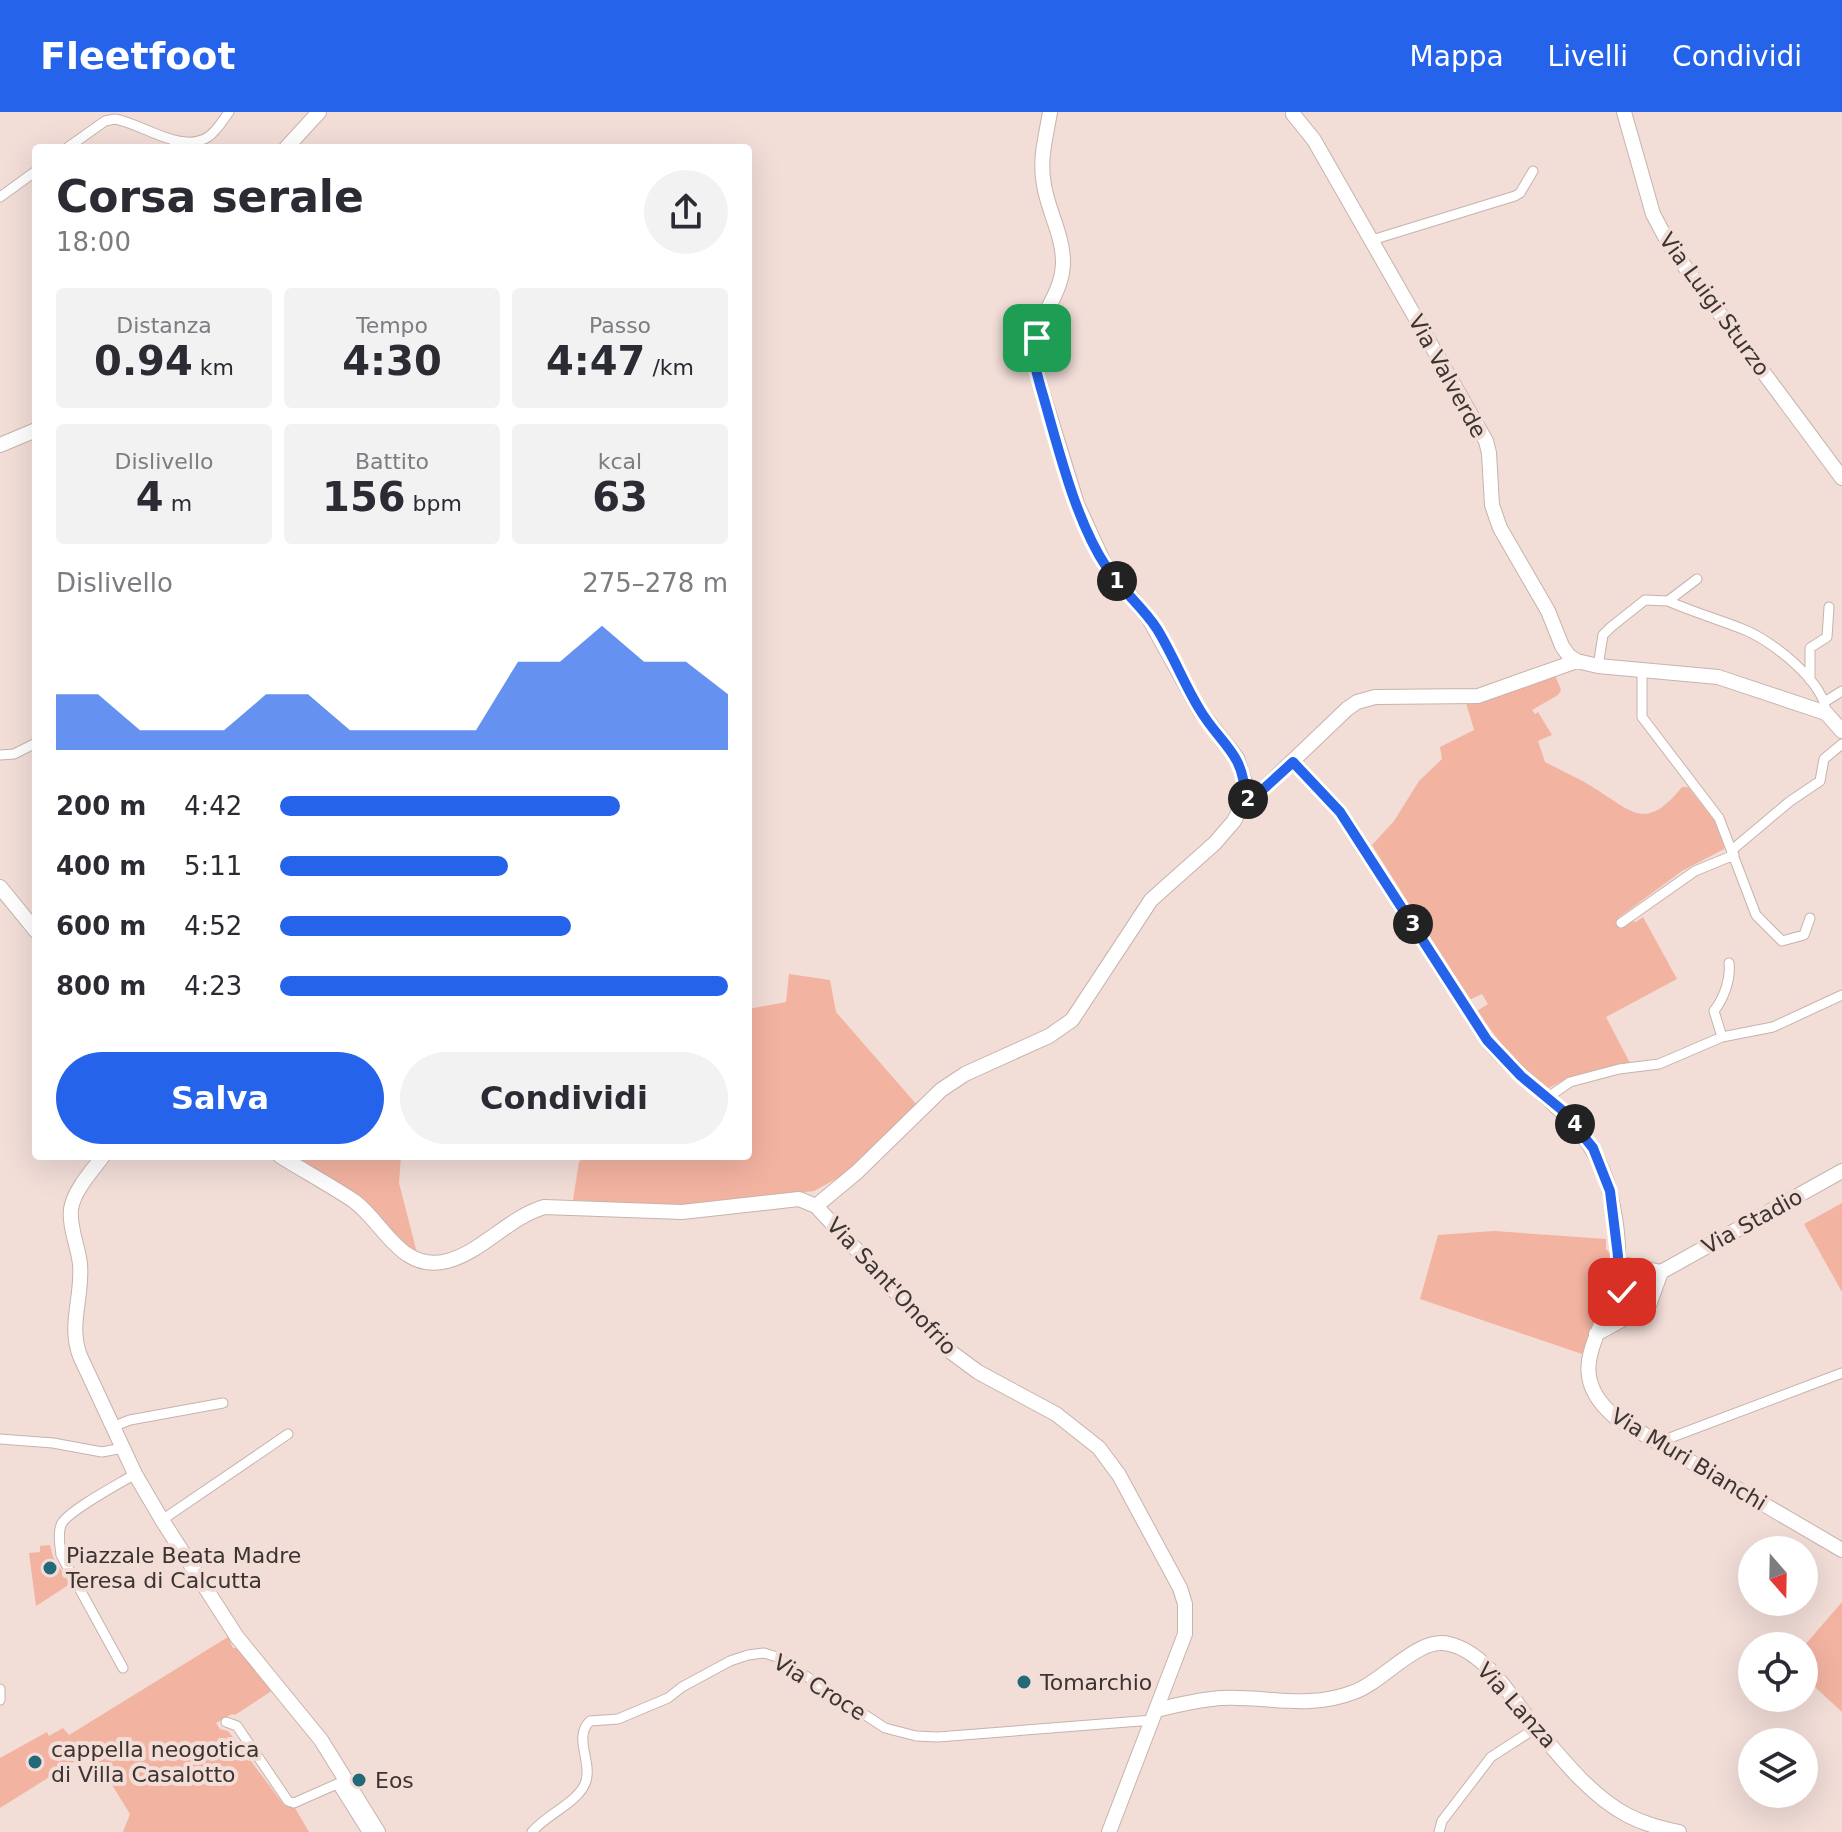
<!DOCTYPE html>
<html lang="it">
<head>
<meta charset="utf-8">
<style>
  body { margin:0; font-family:"DejaVu Sans",sans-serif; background:#f2f2f3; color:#2b2b33; height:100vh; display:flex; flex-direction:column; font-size:30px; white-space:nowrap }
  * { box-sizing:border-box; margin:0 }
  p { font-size:26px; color:#7c7c81 }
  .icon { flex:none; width:44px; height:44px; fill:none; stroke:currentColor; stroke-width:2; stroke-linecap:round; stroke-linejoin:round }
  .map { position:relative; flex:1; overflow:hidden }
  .sheet { position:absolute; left:32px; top:32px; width:720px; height:1016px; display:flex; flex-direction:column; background:#fff; border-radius:8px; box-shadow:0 8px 32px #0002 }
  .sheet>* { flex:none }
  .needle { width:52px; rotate:160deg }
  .tools { position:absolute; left:1738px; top:1424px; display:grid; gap:16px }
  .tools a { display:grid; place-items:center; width:80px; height:80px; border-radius:50%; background:#fff; box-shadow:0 8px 32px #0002; font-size:40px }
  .pin { position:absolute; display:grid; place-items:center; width:68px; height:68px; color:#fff; margin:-34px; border-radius:16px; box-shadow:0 4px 12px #0006 }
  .km { position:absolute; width:40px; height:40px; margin:-20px; border-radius:50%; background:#222; color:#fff; font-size:22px; line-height:40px; text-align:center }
  .round { display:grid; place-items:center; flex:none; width:84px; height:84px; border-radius:42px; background:#f2f2f3 }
  .summary { display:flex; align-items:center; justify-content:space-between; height:136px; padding:0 24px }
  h1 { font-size:44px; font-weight:800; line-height:60px }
  .stats { display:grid; grid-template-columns:repeat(3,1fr); gap:12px; height:136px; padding:8px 24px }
  .stats div { display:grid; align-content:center; border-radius:8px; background:#f2f2f3; text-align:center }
  .stats b { font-size:40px; font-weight:800 }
  .stats small { font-size:22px; font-weight:400 }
  .stats p { font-size:22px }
  .chart { height:224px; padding:16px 24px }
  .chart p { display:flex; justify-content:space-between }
  .chart svg { width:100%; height:144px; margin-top:8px; fill:#2563eb; opacity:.7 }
  .cta { display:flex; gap:16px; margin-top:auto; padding:16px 24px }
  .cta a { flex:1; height:92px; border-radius:48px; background:#2563eb; color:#fff; font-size:32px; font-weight:800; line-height:92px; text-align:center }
  .cta a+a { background:#f2f2f3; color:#2b2b33 }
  ul { padding:0 24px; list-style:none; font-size:26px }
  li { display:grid; grid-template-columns:128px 96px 1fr; align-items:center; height:60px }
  li i { height:20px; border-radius:10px; background:#2563eb }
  header { display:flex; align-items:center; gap:48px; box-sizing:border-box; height:112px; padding:0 40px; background:#2563eb; color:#fff }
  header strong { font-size:38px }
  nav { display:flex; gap:44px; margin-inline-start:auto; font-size:28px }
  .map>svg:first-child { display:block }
  .green { fill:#f3b3a1 }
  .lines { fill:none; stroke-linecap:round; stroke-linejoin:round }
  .street-casing { stroke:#c7b3ad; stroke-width:11 }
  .secondary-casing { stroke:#c7b3ad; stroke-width:16 }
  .street { stroke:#fff; stroke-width:9 }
  .secondary { stroke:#fff; stroke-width:14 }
  .route-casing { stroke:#fff; stroke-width:16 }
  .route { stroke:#2563eb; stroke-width:10 }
  .poi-dot { fill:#246979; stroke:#f2ddd7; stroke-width:3 }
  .labels { text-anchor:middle; stroke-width:8; stroke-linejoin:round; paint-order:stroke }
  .street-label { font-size:22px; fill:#3c3432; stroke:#f2ddd7 }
  .poi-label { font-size:22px; fill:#3c3432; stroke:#f2ddd7; text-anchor:start }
</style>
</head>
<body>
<header>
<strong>Fleetfoot</strong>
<nav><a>Mappa</a><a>Livelli</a><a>Condividi</a></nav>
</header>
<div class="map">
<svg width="1842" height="1720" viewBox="0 0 1842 1720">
  <rect width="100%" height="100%" fill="#f2ddd7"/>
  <path class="green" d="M1555,563L1561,578L1558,583L1532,598L1535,602L1538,600L1552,623L1538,629L1545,650C1560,658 1576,665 1591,674C1632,699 1645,721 1682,675H1688L1714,708L1724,734V737L1682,759L1618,806L1622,812L1628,808L1636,810L1643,805L1677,867L1606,905L1630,951L1566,967L1547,977L1505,937L1477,899L1488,892L1482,882L1469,888L1372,733L1394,709L1419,669L1442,647L1440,635L1474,618L1466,591L1492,587Z
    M789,862L830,868L836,900L917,993L847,1061L814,1079L684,1095L573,1088L579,1050L584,1044H748V897L786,890Z
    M292,1044H401L399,1071L417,1141Z
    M1842,1091V1180L1804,1112Z
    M1494,1119L1606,1127V1137L1613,1144L1605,1182L1582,1242L1420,1187L1438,1123Z
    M50,1433L53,1445L70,1472L36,1494L29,1441L40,1440V1434Z
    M1842,1490V1600L1804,1565V1534Z
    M228,1525L233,1536H237L273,1578L235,1603L232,1602L216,1611L220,1617L228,1619L232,1624L284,1693L295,1696L309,1720H123L130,1702L91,1639L0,1696V1646L47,1620L49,1624L63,1616L69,1623Z"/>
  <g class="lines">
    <defs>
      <path id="street" d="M67,36L105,9L115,7C143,12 181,42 208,25C217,19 223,8 229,0
        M0,85L36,59
        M1372,128L1515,84L1520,81L1533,59
        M1668,489C1693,500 1720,508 1745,518C1772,529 1825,570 1826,601
        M1598,554L1603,523L1611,515L1645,488L1668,489L1697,467
        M1642,558V605L1719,706L1756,803L1782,829L1804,823L1810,806
        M1810,568V536L1827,525L1829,495
        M1826,589L1842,579
        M0,643L14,642L36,631
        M1732,738L1789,690L1820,669L1824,647L1842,632
        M1621,811L1695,759L1734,743
        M1722,925L1714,899C1724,886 1731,867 1729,851
        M1547,986L1570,970L1619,957L1659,952L1722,925L1773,915L1842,883
        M112,1315L130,1308L223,1291
        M0,1327L53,1331L102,1340L123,1336
        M1659,1333L1667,1327L1842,1261
        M162,1408L288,1322
        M123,1556L61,1443C60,1433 57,1420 62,1411C71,1397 119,1372 135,1362
        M0,1577V1588
        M226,1610L237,1614L288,1689L294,1691L346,1668
        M337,1672L367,1720
        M532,1720C546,1702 579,1691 586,1669C592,1649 573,1625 590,1609L618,1607L668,1586L682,1575L730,1549L748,1543L764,1541L777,1545L885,1616L916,1624L938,1625L1153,1608
        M1439,1720L1442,1709L1491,1645L1536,1616"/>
      <path id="secondary" d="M1624,0L1653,102L1671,136L1842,366
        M1293,2L1314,28L1486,329L1489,341L1492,393L1500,416L1548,499L1562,534L1569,544L1577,549
        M286,36L319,0
        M0,333L36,318
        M1293,650L1340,700L1487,928C1538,988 1598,1009 1613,1095C1619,1124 1621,1157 1611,1186C1595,1234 1567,1264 1616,1306L1842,1438
        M1245,687L1258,682L1347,597L1357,590L1375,585L1478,584L1577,549L1598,554L1718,565L1826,601L1842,619
        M0,775L36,819
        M103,1044C92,1059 74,1078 71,1097C69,1115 78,1134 80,1152C83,1184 68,1213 80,1244L135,1362L162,1408L237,1525L321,1628L378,1720
        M280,1044C304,1059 330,1073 354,1089C384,1111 401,1161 447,1149C482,1140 508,1106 544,1095L682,1100L799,1087L816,1094L951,1240L978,1260L1056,1302L1099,1336L1119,1363L1180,1476L1185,1492V1522L1109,1720
        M816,1094L857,1060L941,978L965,962L1049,924L1072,908L1151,788L1215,731L1234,709L1245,687V671L1237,646L1200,599L1148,505L1106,455L1077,392L1040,273C1035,253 1033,234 1040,213C1049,192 1063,174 1063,150C1063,123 1048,99 1044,73C1039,47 1046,25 1050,0
        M1618,1151L1661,1160
        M1661,1160L1842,1059
        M1616,1166L1635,1201
        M1596,1222L1649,1193L1661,1160
        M1156,1598C1178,1593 1200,1587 1222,1586C1270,1584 1307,1598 1354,1580C1383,1570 1418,1524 1449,1532C1486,1540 1513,1588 1535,1615C1561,1646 1591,1684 1627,1703C1644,1712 1661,1716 1679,1720"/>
    </defs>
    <use href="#street" class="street-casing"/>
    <use href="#secondary" class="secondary-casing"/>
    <use href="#street" class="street"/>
    <use href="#secondary" class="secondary"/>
  </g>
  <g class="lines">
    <defs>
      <path id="route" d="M1037,226L1035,254L1040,273C1057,330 1074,407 1107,456C1121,478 1143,495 1157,517C1173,543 1184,572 1200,598C1221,633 1245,641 1245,687L1258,682L1293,650L1340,700L1487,928L1521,964L1562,998L1593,1036L1610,1079L1618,1144L1616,1166L1622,1180"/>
    </defs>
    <use href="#route" class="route-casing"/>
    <use href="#route" class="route"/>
  </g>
  <g class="poi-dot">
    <circle cx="50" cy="1456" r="8"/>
    <circle cx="1024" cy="1570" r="8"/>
    <circle cx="35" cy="1650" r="8"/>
    <circle cx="359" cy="1668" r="8"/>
  </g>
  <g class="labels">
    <g class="street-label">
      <text transform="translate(1715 192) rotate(54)" y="8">Via Luigi Sturzo</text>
      <text transform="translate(1448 264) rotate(61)" y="8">Via Valverde</text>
      <text transform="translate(1752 1109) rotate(-29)" y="8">Via Stadio</text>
      <text transform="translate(892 1174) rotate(47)" y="8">Via Sant'Onofrio</text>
      <text transform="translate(1689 1347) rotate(31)" y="8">Via Muri Bianchi</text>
      <text transform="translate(820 1575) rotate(32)" y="8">Via Croce</text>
      <text transform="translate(1517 1593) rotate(48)" y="8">Via Lanza</text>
    </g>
    <g class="poi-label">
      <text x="66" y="1451">Piazzale Beata Madre<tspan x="66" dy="25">Teresa di Calcutta</tspan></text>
      <text x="1040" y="1578">Tomarchio</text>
      <text x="51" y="1645">cappella neogotica<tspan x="51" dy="25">di Villa Casalotto</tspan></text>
      <text x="375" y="1676">Eos</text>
    </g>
  </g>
</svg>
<div class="tools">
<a><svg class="needle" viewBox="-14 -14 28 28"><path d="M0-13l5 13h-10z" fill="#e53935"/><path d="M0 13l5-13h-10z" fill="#7c7c81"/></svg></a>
<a><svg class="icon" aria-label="locate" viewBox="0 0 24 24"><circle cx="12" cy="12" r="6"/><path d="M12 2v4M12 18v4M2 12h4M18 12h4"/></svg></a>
<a><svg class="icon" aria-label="layers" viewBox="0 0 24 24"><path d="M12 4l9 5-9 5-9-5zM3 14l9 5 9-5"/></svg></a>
</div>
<div class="pin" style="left:1037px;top:226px;background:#1e9e55"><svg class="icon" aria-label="arrive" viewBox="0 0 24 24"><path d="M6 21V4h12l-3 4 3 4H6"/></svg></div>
<div class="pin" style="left:1622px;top:1180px;background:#d93025"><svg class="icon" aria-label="check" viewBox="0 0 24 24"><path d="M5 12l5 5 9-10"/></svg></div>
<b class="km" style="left:1117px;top:469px">1</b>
<b class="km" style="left:1248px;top:687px">2</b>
<b class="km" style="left:1413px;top:812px">3</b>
<b class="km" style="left:1575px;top:1012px">4</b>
<section class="sheet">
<div class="summary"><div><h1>Corsa serale</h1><p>18:00</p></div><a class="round"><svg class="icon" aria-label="share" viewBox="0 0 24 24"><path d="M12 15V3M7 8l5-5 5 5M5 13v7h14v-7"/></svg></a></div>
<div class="stats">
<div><p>Distanza</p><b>0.94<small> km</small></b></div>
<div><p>Tempo</p><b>4:30</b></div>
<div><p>Passo</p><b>4:47<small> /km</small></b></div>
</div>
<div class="stats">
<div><p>Dislivello</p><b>4<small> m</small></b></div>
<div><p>Battito</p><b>156<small> bpm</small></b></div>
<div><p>kcal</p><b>63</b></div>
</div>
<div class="chart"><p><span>Dislivello</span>275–278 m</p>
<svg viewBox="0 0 160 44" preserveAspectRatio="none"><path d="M0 44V27L10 27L20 38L30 38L40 38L50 27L60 27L70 38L80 38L90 38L100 38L110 17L120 17L130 6L140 17L150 17L160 27V44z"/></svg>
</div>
<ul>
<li><b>200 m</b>4:42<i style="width:76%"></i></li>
<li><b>400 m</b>5:11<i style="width:51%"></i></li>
<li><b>600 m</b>4:52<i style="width:65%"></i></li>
<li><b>800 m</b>4:23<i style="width:100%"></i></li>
</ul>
<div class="cta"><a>Salva</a><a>Condividi</a></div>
</section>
</div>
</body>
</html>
